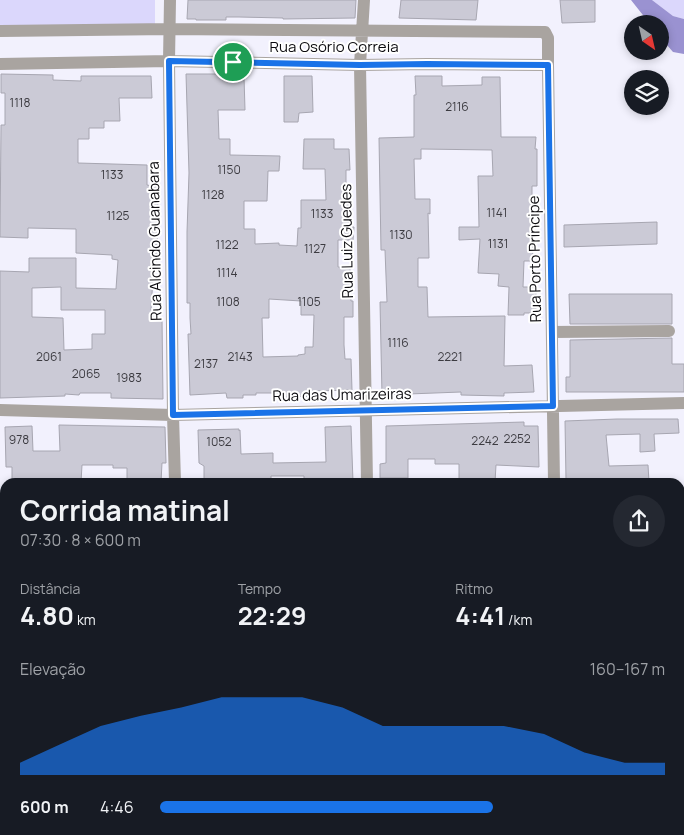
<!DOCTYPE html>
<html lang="pt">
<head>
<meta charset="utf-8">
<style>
  body { margin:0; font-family:Manrope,sans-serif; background:#242831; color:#f1f3f6; height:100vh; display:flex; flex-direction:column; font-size:19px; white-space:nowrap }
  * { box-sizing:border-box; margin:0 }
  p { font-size:16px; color:#9ea1a6 }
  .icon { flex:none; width:28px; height:28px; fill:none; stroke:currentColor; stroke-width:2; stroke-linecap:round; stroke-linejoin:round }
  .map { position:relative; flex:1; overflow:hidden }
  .sheet { position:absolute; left:0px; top:478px; width:685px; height:358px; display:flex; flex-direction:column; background:#171b24; border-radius:15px 15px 0 0; box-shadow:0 2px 8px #0003 }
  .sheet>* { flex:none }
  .needle { width:32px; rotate:146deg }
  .tools { position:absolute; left:624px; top:15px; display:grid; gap:10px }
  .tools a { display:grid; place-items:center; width:45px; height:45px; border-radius:50%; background:#171b24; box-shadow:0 2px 8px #0003; font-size:25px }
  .pin { position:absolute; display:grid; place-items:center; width:42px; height:42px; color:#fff; margin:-21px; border:2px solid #fff; border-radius:50%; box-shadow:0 1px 5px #0007 }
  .round { display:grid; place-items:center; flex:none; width:52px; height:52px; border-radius:26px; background:#242831 }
  .summary { display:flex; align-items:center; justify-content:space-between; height:85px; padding:0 20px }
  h1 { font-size:28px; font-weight:700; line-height:38px }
  .stats { display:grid; grid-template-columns:repeat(3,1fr); gap:8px; height:85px; padding:5px 20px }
  .stats div { display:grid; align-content:center }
  .stats b { font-size:25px; font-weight:700 }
  .stats small { font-size:14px; font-weight:400 }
  .stats p { font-size:14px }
  .chart { height:140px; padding:10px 20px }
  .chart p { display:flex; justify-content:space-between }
  .chart svg { width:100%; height:90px; margin-top:5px; fill:#1a73e8; opacity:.7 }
  ul { padding:0 20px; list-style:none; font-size:16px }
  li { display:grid; grid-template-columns:80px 60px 1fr; align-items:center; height:38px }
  li i { height:12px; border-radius:6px; background:#1a73e8 }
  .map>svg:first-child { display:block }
  .green { fill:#dbd7fc }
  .water { fill:#9a92d1 }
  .building { fill:#cbcad6; stroke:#a7a6b1; fill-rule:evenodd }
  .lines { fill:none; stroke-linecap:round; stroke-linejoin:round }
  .minor { stroke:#a9a4a0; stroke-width:12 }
  .route-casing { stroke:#fff; stroke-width:10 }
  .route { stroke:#1a73e8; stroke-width:6 }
  .labels { text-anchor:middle; stroke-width:4; stroke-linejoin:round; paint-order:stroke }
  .number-label { font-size:12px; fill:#3c3b41 }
  .street-label { font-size:15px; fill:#0c0b0f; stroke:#fff }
</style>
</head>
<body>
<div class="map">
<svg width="684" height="835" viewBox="0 0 684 835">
  <rect width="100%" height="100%" fill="#f2f1fd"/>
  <path class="green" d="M0,0H155V25H0Z
    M652,0H684V19L673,16Z"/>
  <path class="water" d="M631,0H652L673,16L684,19V54L673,52L660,37V24H650Z"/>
  <path class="building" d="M188,0H356L355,18L283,19V18L239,17H226V20H196V19H187Z
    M401,0H478L476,20L399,18Z
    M560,0H595V22L562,23Z
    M1,74L53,75V80L81,81V76H151L152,98H119L120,121H104V128H89V139H78V163L147,165V185L158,187L157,261H154L151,310H153V317L162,319L163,399L111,398V393H80L79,395L65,394V396L0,398V271L29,272V258H76V288L116,289L118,260L112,259V255L76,253V229L28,228V238L0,237L1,125H5V93H1ZM61,287V310H105V334H92V349L64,350L63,318L32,317V288Z
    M186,74H225V77H244L245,110H218L219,139H230V155L280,156L279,171H268L267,201H244V229H255V244L279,243V245L297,246L298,228H301V200H326L325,169H303L304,139H334V149H349L350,170H346V200H348L349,227H354L353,240H338V267L350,268L351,301H353V317H344V345L345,359H351L352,390L314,391V396L284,397V393H256V395H243V398H227L226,393L190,395L188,334H191L190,318V303H187V232L189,173ZM269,299L301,301V315H314L313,347H305V354L298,355V356L263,357L262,318H269Z
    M284,76H312L313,112L299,113L298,122H284Z
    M415,76H442V86L482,85V77H500L501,137H536L535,149H537V186H532V198L531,199L533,261H524L523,287H536V309H533L534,313H524V315H508L509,287L498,286L499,274L478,273L480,239L459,240V227H479L478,176H493L492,150L421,149V159H414L415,199H430V214L428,213L429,258H418V287H427L428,317L505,316L504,366L532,365L534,392L504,393V396L461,395V392L382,395L380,302H387L385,250H381L379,138L414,137V95H416Z
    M657,222V244L564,247V225Z
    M569,294H672V324H570Z
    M672,338V364H684V392H566V377H570V340Z
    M617,419H678L679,433L654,434L655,451L640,452V434L606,435L609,466L648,465L649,482H607L579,481V482L566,480L565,421Z
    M524,422V426H538L539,467L496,465L495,482H459V464H435V459H408V478H380V464L386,463V426Z
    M59,425L165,427L166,463H162L161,482H127V468H113V465H82L81,482H12V467H6L5,427L32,426L33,451H60Z
    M351,426L353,482H304V476H271V482H204V466L199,463L198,430L239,429V431L240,430L241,454L273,453V463L326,462L325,427Z"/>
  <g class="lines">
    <path class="minor" d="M170,0L169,61L173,415L175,482
      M364,0L360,65L367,482
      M0,31L170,29L545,32L548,38V65L554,482
      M0,64L169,61L360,65L427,64L548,65
      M552,332L669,331
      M0,410L173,415L684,403
      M369,830V835
      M557,830V835
      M179,835V830"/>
  </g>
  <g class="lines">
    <defs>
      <path id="route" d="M169,61L360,65L427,64L548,65L553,406L173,415Z"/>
    </defs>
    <use href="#route" class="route-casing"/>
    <use href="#route" class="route"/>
  </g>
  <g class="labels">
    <g class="number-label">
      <text x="20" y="107">1118</text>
      <text x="457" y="111">2116</text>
      <text x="229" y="174">1150</text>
      <text x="112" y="179">1133</text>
      <text x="213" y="199">1128</text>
      <text x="497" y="217">1141</text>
      <text x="322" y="218">1133</text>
      <text x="118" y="220">1125</text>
      <text x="401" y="239">1130</text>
      <text x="498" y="248">1131</text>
      <text x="227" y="249">1122</text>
      <text x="315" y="253">1127</text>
      <text x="227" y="277">1114</text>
      <text x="228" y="306">1108</text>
      <text x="309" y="306">1105</text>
      <text x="398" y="347">1116</text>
      <text x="49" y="361">2061</text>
      <text x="240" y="361">2143</text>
      <text x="450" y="361">2221</text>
      <text x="206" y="368">2137</text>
      <text x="86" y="378">2065</text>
      <text x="129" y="382">1983</text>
      <text x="517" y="443">2252</text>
      <text x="19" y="444">978</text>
      <text x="485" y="445">2242</text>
      <text x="219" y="446">1052</text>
    </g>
    <g class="street-label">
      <text x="334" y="52">Rua Osório Correia</text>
      <text transform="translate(155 241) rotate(-91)" y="5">Rua Alcindo Guanabara</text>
      <text transform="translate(347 241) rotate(-91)" y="5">Rua Luiz Guedes</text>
      <text transform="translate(535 259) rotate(-91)" y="5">Rua Porto Príncipe</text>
      <text transform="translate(342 395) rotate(-1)" y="5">Rua das Umarizeiras</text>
    </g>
  </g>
</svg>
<div class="tools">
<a><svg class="needle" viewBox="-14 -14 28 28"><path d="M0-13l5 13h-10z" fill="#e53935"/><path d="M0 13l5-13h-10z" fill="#9ea1a6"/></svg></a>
<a><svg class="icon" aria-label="layers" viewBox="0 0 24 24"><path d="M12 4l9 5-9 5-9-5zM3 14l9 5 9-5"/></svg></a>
</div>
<div class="pin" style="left:233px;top:62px;background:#1e9e55"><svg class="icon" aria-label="arrive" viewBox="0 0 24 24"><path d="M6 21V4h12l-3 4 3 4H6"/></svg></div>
<section class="sheet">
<div class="summary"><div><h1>Corrida matinal</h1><p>07:30 · 8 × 600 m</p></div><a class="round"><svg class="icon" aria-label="share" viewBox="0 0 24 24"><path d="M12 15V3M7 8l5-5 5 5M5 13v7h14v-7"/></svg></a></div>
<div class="stats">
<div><p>Distância</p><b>4.80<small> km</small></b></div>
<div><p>Tempo</p><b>22:29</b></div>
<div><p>Ritmo</p><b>4:41<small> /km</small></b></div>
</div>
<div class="chart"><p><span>Elevação</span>160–167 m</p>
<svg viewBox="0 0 160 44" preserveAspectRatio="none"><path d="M0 44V38L10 29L20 20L30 15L40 11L50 6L60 6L70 6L80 11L90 20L100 20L110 20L120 20L130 24L140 33L150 38L160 38V44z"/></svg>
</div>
<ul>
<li><b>600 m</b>4:46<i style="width:66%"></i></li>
</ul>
</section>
</div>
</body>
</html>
